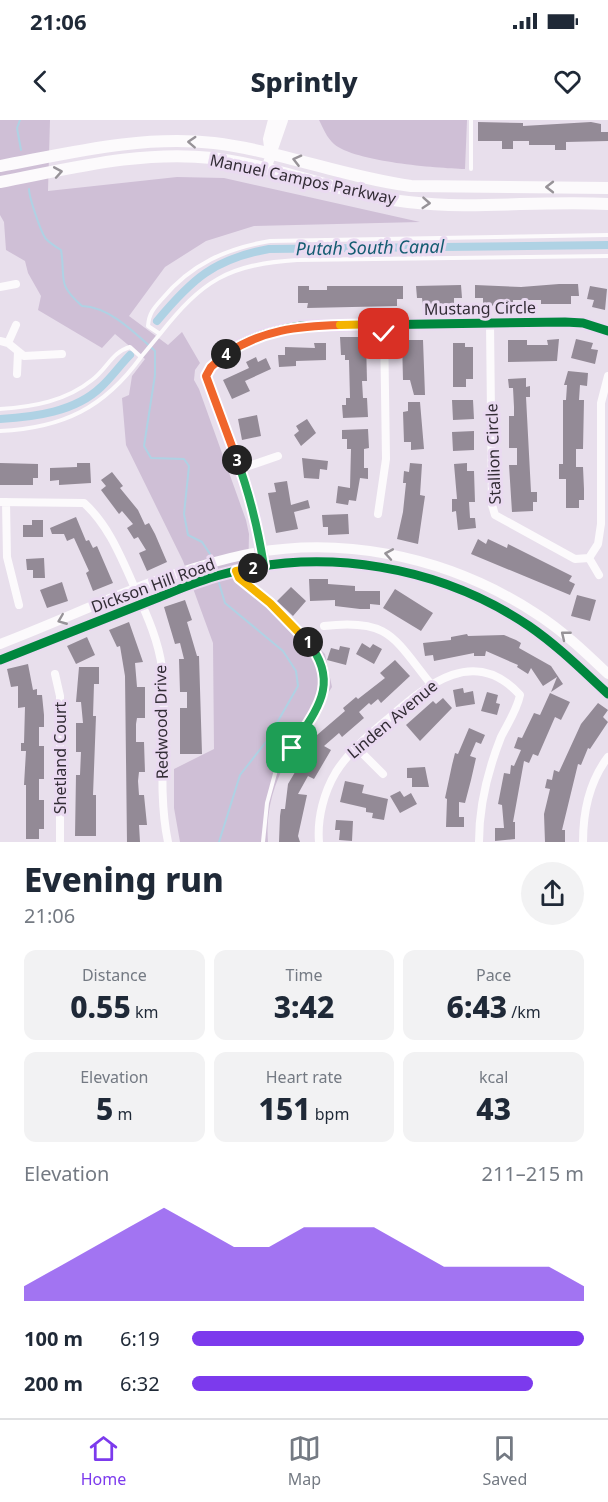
<!DOCTYPE html>
<html lang="en">
<head>
<meta charset="utf-8">
<style>
  body { margin:0; font-family:"Noto Sans",sans-serif; background:#f2f2f3; color:#1f2937; height:100vh; display:flex; flex-direction:column; font-size:22px; white-space:nowrap }
  * { box-sizing:border-box; margin:0 }
  p { font-size:20px; color:#747a83 }
  .icon { flex:none; width:33px; height:33px; fill:none; stroke:currentColor; stroke-width:2; stroke-linecap:round; stroke-linejoin:round }
  .map { position:relative; height:722px; overflow:hidden }
  .details { display:flex; flex-direction:column; background:#fff; flex:1 }
  .details>* { flex:none }
  .pin { position:absolute; display:grid; place-items:center; width:51px; height:51px; color:#fff; margin:-26px; border-radius:12px; box-shadow:0 3px 9px #0006 }
  .km { position:absolute; width:30px; height:30px; margin:-15px; border-radius:50%; background:#222; color:#fff; font-size:16px; line-height:30px; text-align:center }
  .round { display:grid; place-items:center; flex:none; width:63px; height:63px; border-radius:32px; background:#f2f2f3 }
  .overview { display:flex; align-items:center; justify-content:space-between; height:102px; padding:0 24px }
  h1 { font-size:33px; font-weight:800; line-height:45px }
  .stats { display:grid; grid-template-columns:repeat(3,1fr); gap:9px; height:102px; padding:6px 24px }
  .stats div { display:grid; align-content:center; border-radius:12px; background:#f2f2f3; text-align:center }
  .stats b { font-size:30px; font-weight:800 }
  .stats small { font-size:16px; font-weight:400 }
  .stats p { font-size:16px }
  .chart { height:168px; padding:12px 24px }
  .chart p { display:flex; justify-content:space-between }
  .chart svg { width:100%; height:108px; margin-top:6px; fill:#7c3aed; opacity:.7 }
  ul { padding:0 24px; list-style:none; font-size:20px }
  li { display:grid; grid-template-columns:96px 72px 1fr; align-items:center; height:45px }
  li i { height:15px; border-radius:8px; background:#7c3aed }
  .status { display:flex; justify-content:space-between; align-items:center; height:42px; padding:0 30px; background:#fff; direction:ltr }
  .status svg { height:16px; fill:currentColor }
  header { display:flex; justify-content:space-between; align-items:center; height:78px; padding:0 24px; background:#fff; font-size:27px; font-weight:800 }
  .menu { display:flex; justify-content:space-around; align-items:center; height:84px; border-top:2px solid #e0e1e3; background:#fff; font-size:16px; color:#747a83 }
  .menu a { display:grid; justify-items:center; gap:3px }
  .menu .active { color:#7c3aed }
  .map>svg:first-child { display:block }
  .green { fill:#cfbfd6 }
  .lines { fill:none; stroke-linecap:round; stroke-linejoin:round }
  .stream { stroke:#afd2e4; stroke-width:2 }
  .canal { stroke:#afd2e4; stroke-width:8 }
  .building { fill:#938a96 }
  .service { stroke:#fcfafc; stroke-width:4 }
  .minor { stroke:#fcfafc; stroke-width:8 }
  .tertiary { stroke:#fcfafc; stroke-width:10 }
  .secondary { stroke:#fcfafc; stroke-width:12 }
  .cycleway-casing { stroke:#eadaf1; stroke-width:13 }
  .cycleway { stroke:#00873e; stroke-width:9 }
  .oneway { stroke:#979398 }
  .split-1-casing { stroke:#fff; stroke-width:12 }
  .split-2-casing { stroke:#fff; stroke-width:12 }
  .split-3-casing { stroke:#fff; stroke-width:12 }
  .split-4-casing { stroke:#fff; stroke-width:12 }
  .split-5-casing { stroke:#fff; stroke-width:12 }
  .split-6-casing { stroke:#fff; stroke-width:12 }
  .split-1 { stroke:#22a559; stroke-width:8 }
  .split-2 { stroke:#f5b400; stroke-width:8 }
  .split-3 { stroke:#22a559; stroke-width:8 }
  .split-4 { stroke:#f0652b; stroke-width:8 }
  .split-5 { stroke:#f0652b; stroke-width:8 }
  .split-6 { stroke:#f5b400; stroke-width:8 }
  .labels { text-anchor:middle; stroke-width:6; stroke-linejoin:round; paint-order:stroke }
  .street-label { font-size:16px; fill:#322c35; stroke:#eadaf1 }
  .water-label { font-size:18px; font-style:italic; fill:#145c71; stroke:#eadaf1 }
</style>
</head>
<body>
<div class="status"><b>21:06</b><svg viewBox="0 0 49 12"><path d="M0 12V9h3v3zM5 12V6h3v6zM10 12V3h3v9zM15 12V0h3v12zM26 1h20v11H26zM47 4h2v5h-2z"/></svg></div>
<header><svg class="icon" aria-label="back" viewBox="0 0 24 24"><path d="M15 5l-7 7 7 7"/></svg>Sprintly<svg class="icon" aria-label="heart" viewBox="0 0 24 24"><path d="M12 20l-8-8c-3-5 5-10 8-4 3-6 11-1 8 4z"/></svg></header>
<div class="map">
<svg width="608" height="722" viewBox="0 0 608 722">
  <rect width="100%" height="100%" fill="#e8dfec"/>
  <path class="green" d="M0,0H50L48,71L177,57L224,58L420,102L254,106L206,121L165,147L129,196L168,225L182,212L200,243L195,250L194,260L199,269L246,400L249,414L248,458L325,534L332,567C301,617 263,660 268,722H180L174,688V649L214,629L213,523L183,441L126,325L122,278L129,275L132,256L145,239L115,214L102,228L38,190L41,176L28,153L25,141L6,130L4,102L0,95Z
    M319,0H467L465,49C436,48 355,42 334,24C327,18 323,8 319,0Z"/>
  <g class="lines">
    <path class="stream" d="M20,0L17,8L21,30
      M29,69C29,77 41,113 46,119C50,123 56,127 61,130C66,160 56,163 82,186C110,187 135,213 155,231V255L144,326L151,338L184,339L189,346L184,394L188,415L202,422L210,434
      M219,463L225,483L283,531L296,551L298,566L266,622L240,655L219,722"/>
    <path class="canal" d="M157,201C192,159 214,139 269,129L608,125
      M0,299C34,297 75,292 101,267C112,257 120,245 130,235"/>
  </g>
  <path class="building" d="M478,2L523,3V6L591,2L601,4V12H608V21L566,22V30H555V25H529V21H513V29H502V21H478Z
    M559,164H578L579,176H571V184H541V180H513V185L483,186V178H475V165L521,167Z
    M461,165L462,178H454V186H423L422,178H417L416,166Z
    M298,166H309V170H327V166H403V179H397V186L307,188L308,183H298Z
    M590,166L607,169L605,190L592,187L594,180L587,179Z
    M340,217H358V220H366L367,261H362L363,278H367L368,297L343,298L342,285H346V278H350L349,240H345V235H341Z
    M559,219L557,241L508,242V220H527V225H548L547,220Z
    M576,219L593,223L591,229L598,230L595,244L571,238Z
    M402,220H423L425,275H414L410,260H403Z
    M314,223H326V240L296,241V246L279,247L278,235H285V227L315,228Z
    M453,223H465V227H473V259H466V267H453Z
    M256,237L258,242L266,238L271,249L245,261L250,271L232,279L223,260L249,248L246,242Z
    M568,251L588,253L587,266L580,265L579,280H584L583,329H576V347H583L584,369V380H579V388H566V359H559V344H563V280H566L567,265H564Z
    M526,258V267L530,266V277H526L531,372H537V382H533V391L512,392L509,345H517V328H509V296H514V287L513,268H509L508,259Z
    M452,280H473L474,299L453,300Z
    M408,282H420L424,329L411,330V322H404L403,292L408,291Z
    M257,295L261,316L242,320L238,299Z
    M307,299L316,313L301,326L294,315L299,311L296,306Z
    M368,309L369,328L364,329V348H368V359L360,358L356,381L349,380L348,385L336,383L338,366L350,368L351,329H347V319H342V310Z
    M474,311V330L453,331L452,312Z
    M302,338L328,341L327,350L320,349L319,359L304,358Z
    M0,343L38,344V358H33V365H0Z
    M77,343H90L91,363L59,365V360L50,361V348L77,347Z
    M410,343L422,344L420,375L425,376L418,424L397,419L403,392L406,363H403L404,351L409,352Z
    M467,343V351H474L475,382H469L470,398H475L476,408L458,410L456,391L452,392V379H457L454,344Z
    M112,352L123,366L120,368L138,390L145,405L149,403L155,414L167,442L147,451L139,433L146,430L138,417L134,419L127,408L133,404L122,391L119,394L101,370L106,366L101,360Z
    M287,361L291,385L308,380L310,388L294,392L298,409L276,413L268,373L276,372L274,363Z
    M348,394L349,414L328,415V407H323L322,395Z
    M76,397L86,421L89,420L93,428L97,426L113,463L93,471L86,453L89,451L74,418L67,421L64,414H52L50,408Z
    M32,400H43V417H23V405H32Z
    M478,419L486,424L488,419L507,428L508,424L572,456L569,461L575,464L570,475L471,434Z
    M44,438L45,458H33V450H27L26,439Z
    M309,459H328V464L355,466V471H380V485L370,484V489H360L335,486V480L310,481Z
    M62,462L68,481L47,488L40,470Z
    M291,467L306,481L293,496L277,481Z
    M395,469L433,493L421,511L383,488Z
    M577,475L596,480L590,501L571,496Z
    M185,480L192,500L187,502L197,536H199L202,634H180V588H187V572H180L179,539H184L180,523L175,524L164,487Z
    M129,502L143,542L135,543L137,567H145V598H137L136,604V622H144L145,652H139L138,661L139,675H144L147,705H139L140,722H127L125,556L120,526L117,527L109,510Z
    M467,514L468,516L504,515L516,520L521,523L519,528L551,546L563,564L551,572L557,557L543,566L531,548L528,554L517,547L518,545L486,531L485,536H474V533L434,541L433,535L425,536L423,523L451,520V517Z
    M87,517L95,535L76,544L67,526Z
    M362,523L370,528L373,524L382,529L374,544L356,534Z
    M340,526L350,528L346,545L327,540L331,528L339,530Z
    M395,540L410,556L381,583L378,579L371,585L369,583L359,592L364,598L342,617L339,613L324,626L331,630L314,659L308,656L298,674L307,675L298,716L300,722H279L280,696L281,689H285L288,664L317,615L345,591L343,588L356,577L358,579L385,558L380,553Z
    M28,544L33,570L37,569V575H42L44,595V607H39V626H44V659H39V680H44V709H39V719H26V665H24L26,631H21V623H24L25,587L18,588V566L11,567L7,549Z
    M79,547H99V564H94L93,596H96L93,675H96V716H75L76,655H80L81,632H76V603H83L81,582H76Z
    M463,568L464,573L473,571L475,584L456,587L453,570Z
    M487,572L498,575L496,583L500,584L497,595L481,591Z
    M550,573L570,582L561,600L555,597L538,636L533,634L529,643L524,641L513,702H515V719L495,721V708H504L502,685L498,684L504,653L510,654L511,645L514,646L521,630L514,628L518,617L522,618L534,593L540,595Z
    M443,578L452,588L420,621L406,605L433,581L436,584Z
    M598,583L608,590L603,597L608,602L590,629L588,628L581,645L578,644L562,710H565V722H545L544,694L550,669L545,668L547,659L552,660L554,650L559,652L581,604Z
    M469,608L485,615L481,624L476,622L470,636L476,638L471,660L465,683L459,682V697H464V707H446L447,679L445,678L452,645L455,633L458,634Z
    M425,647L429,667H412V658H407V648Z
    M345,661L364,665L362,673L388,679L384,700L372,698L373,693L366,692V688L340,682Z
    M400,671L404,677L411,673L417,684L400,693L390,676Z
    M336,700L353,701L352,721L339,720L340,710H335Z"/>
  <g class="lines">
    <path class="service" d="M471,0V49
      M160,214C202,161 228,144 297,140L608,136
      M0,289C33,287 66,281 92,260C107,249 112,232 130,227L141,237L160,214L148,206C149,193 154,188 162,179C191,144 227,128 270,121L608,115
      M0,311C63,308 104,288 141,237
      M237,454L297,510L319,536L325,557L322,577L276,650L267,683L263,722"/>
    <path class="minor" d="M0,167L16,164
      M490,203L492,385L495,395L575,439L589,438L598,424L601,404V283L608,256
      M0,221L8,223L24,236L62,234
      M8,223L16,205
      M17,254L18,232
      M240,349L278,336
      M0,382L84,383C106,403 118,430 130,457C142,485 158,516 162,548C168,606 156,664 168,722
      M6,382L7,437L19,485
      M378,394L386,339L384,204
      M589,438L599,455
      M264,446L251,381L206,256C224,224 267,211 301,206L565,202L583,203L608,211
      M324,506C389,498 394,518 430,563
      M55,554L60,576V722
      M356,627L383,654
      M319,722C317,698 324,672 336,652C350,630 371,613 390,597C428,564 475,525 520,575C517,590 508,603 501,617C488,650 479,686 479,722
      M583,722C583,691 589,662 608,637"/>
    <path class="tertiary" d="M270,34L268,19L273,0
      M266,49L283,0
      M0,524C76,495 151,457 230,438C334,412 446,435 535,493C562,510 585,532 608,554
      M0,540C51,520 101,500 152,480C175,471 197,461 220,455C324,426 440,446 529,506C558,526 582,550 608,574"/>
    <path class="secondary" d="M0,46C70,33 141,15 214,23C280,31 344,57 411,66L608,68
      M0,62C69,49 141,30 212,38C278,46 341,74 408,82C474,90 541,80 608,84"/>
    <defs>
      <path id="cycleway" d="M264,446L251,381L206,256C224,224 267,211 301,206L565,202L583,203L608,211
        M0,540C51,520 101,500 152,480C175,471 197,461 220,455C324,426 440,446 529,506C558,526 582,550 608,574"/>
    </defs>
    <use href="#cycleway" class="cycleway-casing"/>
    <use href="#cycleway" class="cycleway"/>
  </g>
  <defs><path id="oneway-chevron" d="M-2-3.5L2.5 0L-2 3.5" fill="none" stroke-width="1.6" stroke-linecap="round" stroke-linejoin="round" transform="scale(1.5)"/></defs>
  <g class="oneway">
    <use href="#oneway-chevron" transform="translate(192 22) rotate(-177)"/>
    <use href="#oneway-chevron" transform="translate(297 40) rotate(-166)"/>
    <use href="#oneway-chevron" transform="translate(58 52) rotate(-10)"/>
    <use href="#oneway-chevron" transform="translate(550 67) rotate(180)"/>
    <use href="#oneway-chevron" transform="translate(426 83) rotate(4)"/>
    <use href="#oneway-chevron" transform="translate(389 434) rotate(-170)"/>
    <use href="#oneway-chevron" transform="translate(62 500) rotate(158)"/>
    <use href="#oneway-chevron" transform="translate(565 515) rotate(-141)"/>
  </g>
  <g class="lines">
    <defs>
      <path id="split-1" d="M292,628C316,590 341,564 308,522"/>
      <path id="split-2" d="M253,448L236,451L239,458L270,483L308,522"/>
      <path id="split-3" d="M237,340C250,375 258,409 264,446L253,448"/>
      <path id="split-4" d="M226,234L211,247L206,256L237,340"/>
      <path id="split-5" d="M226,234C262,210 298,206 340,205"/>
      <path id="split-6" d="M340,205L384,204V214"/>
    </defs>
    <use href="#split-1" class="split-1-casing"/>
    <use href="#split-2" class="split-2-casing"/>
    <use href="#split-3" class="split-3-casing"/>
    <use href="#split-4" class="split-4-casing"/>
    <use href="#split-5" class="split-5-casing"/>
    <use href="#split-6" class="split-6-casing"/>
    <use href="#split-1" class="split-1"/>
    <use href="#split-2" class="split-2"/>
    <use href="#split-3" class="split-3"/>
    <use href="#split-4" class="split-4"/>
    <use href="#split-5" class="split-5"/>
    <use href="#split-6" class="split-6"/>
  </g>
  <g class="labels">
    <g class="street-label">
      <text transform="translate(303 59) rotate(12)" y="6">Manuel Campos Parkway</text>
      <text transform="translate(480 188) rotate(-1)" y="6">Mustang Circle</text>
      <text transform="translate(493 334) rotate(-92)" y="6">Stallion Circle</text>
      <text transform="translate(153 465) rotate(-20)" y="6">Dickson Hill Road</text>
      <text transform="translate(392 599) rotate(-40)" y="6">Linden Avenue</text>
      <text transform="translate(161 602) rotate(-91)" y="6">Redwood Drive</text>
      <text transform="translate(60 638) rotate(-90)" y="6">Shetland Court</text>
    </g>
    <g class="water-label">
      <text transform="translate(370 128) rotate(-1)" y="6">Putah South Canal</text>
    </g>
  </g>
</svg>
<div class="pin" style="left:292px;top:628px;background:#1e9e55"><svg class="icon" aria-label="arrive" viewBox="0 0 24 24"><path d="M6 21V4h12l-3 4 3 4H6"/></svg></div>
<div class="pin" style="left:384px;top:214px;background:#d93025"><svg class="icon" aria-label="check" viewBox="0 0 24 24"><path d="M5 12l5 5 9-10"/></svg></div>
<b class="km" style="left:308px;top:522px">1</b>
<b class="km" style="left:253px;top:448px">2</b>
<b class="km" style="left:237px;top:340px">3</b>
<b class="km" style="left:226px;top:234px">4</b>
</div>
<section class="details">
<div class="overview"><div><h1>Evening run</h1><p>21:06</p></div><a class="round"><svg class="icon" aria-label="share" viewBox="0 0 24 24"><path d="M12 15V3M7 8l5-5 5 5M5 13v7h14v-7"/></svg></a></div>
<div class="stats">
<div><p>Distance</p><b>0.55<small> km</small></b></div>
<div><p>Time</p><b>3:42</b></div>
<div><p>Pace</p><b>6:43<small> /km</small></b></div>
</div>
<div class="stats">
<div><p>Elevation</p><b>5<small> m</small></b></div>
<div><p>Heart rate</p><b>151<small> bpm</small></b></div>
<div><p>kcal</p><b>43</b></div>
</div>
<div class="chart"><p><span>Elevation</span>211–215 m</p>
<svg viewBox="0 0 160 44" preserveAspectRatio="none"><path d="M0 44V38L10 30L20 22L30 14L40 6L50 14L60 22L70 22L80 14L90 14L100 14L110 22L120 30L130 30L140 30L150 30L160 38V44z"/></svg>
</div>
<ul>
<li><b>100 m</b>6:19<i style="width:100%"></i></li>
<li><b>200 m</b>6:32<i style="width:87%"></i></li>
</ul>
</section>
<nav class="menu">
<a class="active"><svg class="icon" aria-label="home" viewBox="0 0 24 24"><path d="M3 11l9-7 9 7M6 9v11h12V9"/></svg>Home</a>
<a><svg class="icon" aria-label="map" viewBox="0 0 24 24"><path d="M3 6l6-2 6 2 6-2v14l-6 2-6-2-6 2zM9 4v14M15 6v14"/></svg>Map</a>
<a><svg class="icon" aria-label="saved" viewBox="0 0 24 24"><path d="M7 4h10v16l-5-4-5 4z"/></svg>Saved</a>
</nav>
</body>
</html>
